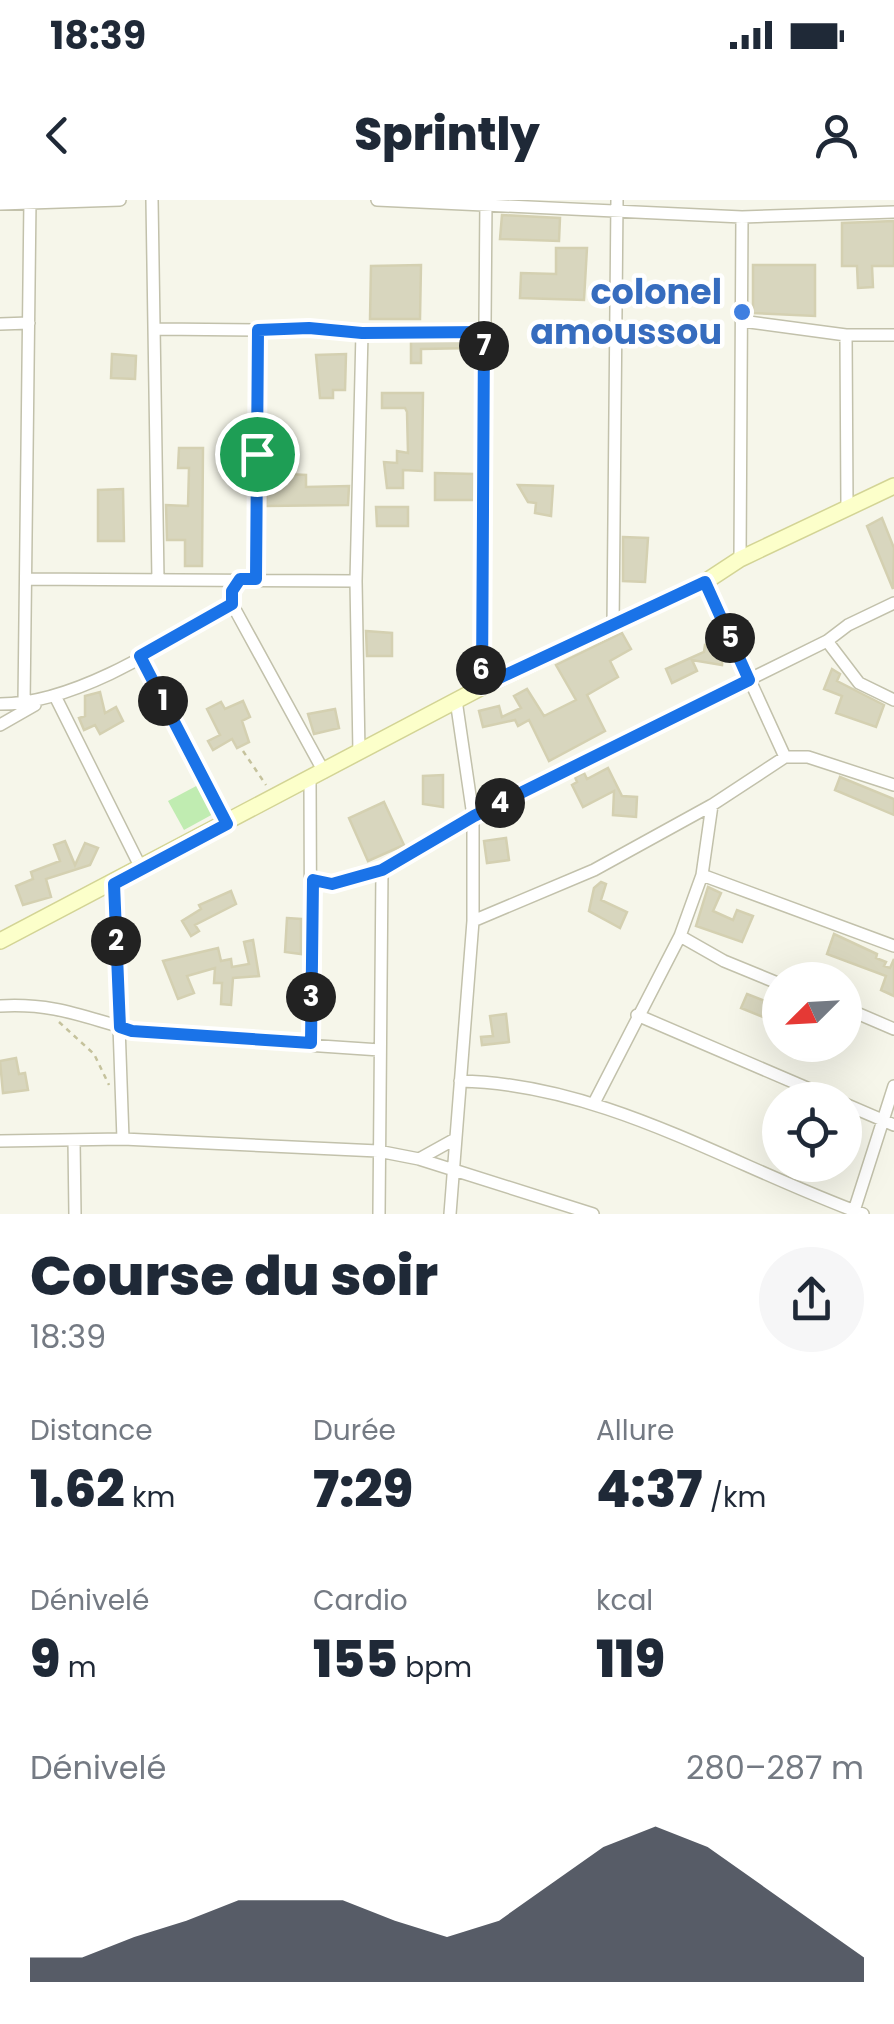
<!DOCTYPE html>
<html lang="fr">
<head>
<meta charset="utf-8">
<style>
  body { margin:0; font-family:Poppins,sans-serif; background:#f6f6f7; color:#1f2937; height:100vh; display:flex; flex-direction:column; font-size:38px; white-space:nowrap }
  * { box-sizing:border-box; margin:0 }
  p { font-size:32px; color:#747a83 }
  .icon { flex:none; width:55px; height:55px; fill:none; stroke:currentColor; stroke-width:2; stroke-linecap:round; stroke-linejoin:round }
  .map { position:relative; height:1014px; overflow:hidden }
  .side { display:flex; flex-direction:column; background:#fff; flex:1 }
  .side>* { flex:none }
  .needle { width:65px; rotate:246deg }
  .buttons { position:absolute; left:762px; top:762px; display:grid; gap:20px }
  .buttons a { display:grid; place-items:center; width:100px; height:100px; border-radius:50%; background:#fff; box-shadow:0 10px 40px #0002; font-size:50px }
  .pin { position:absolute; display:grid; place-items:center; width:85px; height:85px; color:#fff; margin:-42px; border:5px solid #fff; border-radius:50%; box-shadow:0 2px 10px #0007 }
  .km { position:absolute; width:50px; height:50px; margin:-25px; border-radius:50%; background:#222; color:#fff; font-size:28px; line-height:50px; text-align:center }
  .round { display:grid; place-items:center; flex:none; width:105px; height:105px; border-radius:52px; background:#f6f6f7 }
  .head { display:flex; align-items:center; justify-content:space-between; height:170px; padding:0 30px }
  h1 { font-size:55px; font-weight:800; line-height:75px }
  .stats { display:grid; grid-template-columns:repeat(3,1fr); gap:15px; height:170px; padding:10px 30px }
  .stats div { display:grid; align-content:center }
  .stats b { font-size:50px; font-weight:800 }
  .stats small { font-size:28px; font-weight:400 }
  .stats p { font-size:28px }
  .chart { height:280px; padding:20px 30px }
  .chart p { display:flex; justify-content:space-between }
  .chart svg { width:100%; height:180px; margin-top:10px; fill:#111827; opacity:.7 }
  .status { display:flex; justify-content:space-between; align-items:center; height:70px; padding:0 50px; background:#fff; direction:ltr }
  .status svg { height:28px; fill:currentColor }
  header { display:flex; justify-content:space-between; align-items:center; height:130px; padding:0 30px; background:#fff; font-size:45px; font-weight:800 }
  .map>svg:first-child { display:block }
  .green { fill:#c0ecb1 }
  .building { fill:#d8d6be; stroke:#d4d0b1; stroke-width:2.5 }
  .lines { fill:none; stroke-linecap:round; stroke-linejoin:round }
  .street-casing { stroke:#c2c1ab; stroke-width:14 }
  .secondary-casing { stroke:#d3d495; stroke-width:18 }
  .path { stroke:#c5c29c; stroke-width:2.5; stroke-dasharray:5 5; stroke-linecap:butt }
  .street { stroke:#fff; stroke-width:11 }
  .secondary { stroke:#fcffca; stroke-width:15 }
  .route-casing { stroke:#fff; stroke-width:20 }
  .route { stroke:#1a73e8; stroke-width:12 }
  .shop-dot { fill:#3f7fe0; stroke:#fff; stroke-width:4 }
  .labels { text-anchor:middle; stroke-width:9; stroke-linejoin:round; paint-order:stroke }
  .shop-label { font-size:35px; font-weight:bold; fill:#366cbe; stroke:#fff; text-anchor:end }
</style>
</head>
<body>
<div class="status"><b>18:39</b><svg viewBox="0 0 49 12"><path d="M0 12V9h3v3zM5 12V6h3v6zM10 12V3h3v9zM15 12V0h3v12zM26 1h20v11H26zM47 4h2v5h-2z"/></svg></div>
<header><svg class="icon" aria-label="back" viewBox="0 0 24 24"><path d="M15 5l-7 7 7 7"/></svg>Sprintly<svg class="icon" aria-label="person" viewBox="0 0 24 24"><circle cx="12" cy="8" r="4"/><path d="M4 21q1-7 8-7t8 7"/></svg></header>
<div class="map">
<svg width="894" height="1014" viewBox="0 0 894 1014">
  <rect width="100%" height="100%" fill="#f6f6ea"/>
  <path class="green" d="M200,584L215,613L184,630L168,601Z"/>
  <path class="building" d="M502,15L560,18L559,41L500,39Z
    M894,21V66H872L873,87L858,88L857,66H842V23Z
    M556,48H587L584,100L520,98L521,73L556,74Z
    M421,65L420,119H370L371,66Z
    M753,65H815V116L753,113Z
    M411,141H475V148L421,149V163H411Z
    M112,154L136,156L135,179L111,178Z
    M346,154L345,190H333V198H320L316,155Z
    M382,193H423L422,271L403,270V288H387L384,262L397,263V251L408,253L407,212L405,208H382Z
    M179,248H203L202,366H185V340H167L166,305L188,306L189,268H178Z
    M435,273L474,274V300H435Z
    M286,274L306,275V287L349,286L348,305L266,306L267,279L286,278Z
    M518,285L553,286L551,316L535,313L536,303L528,302Z
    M123,289L124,341H98V290Z
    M376,307H408V326H377Z
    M882,318L894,348L893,389L867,326Z
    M623,337L648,338L645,382L623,381Z
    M366,431L392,433V456H367Z
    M622,433L631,449L610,461L618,477L587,495L605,531L549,561L529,520L518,526L515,520L483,527L479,511L499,506L502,517L521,508L514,496L527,489L544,516L576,500L556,465Z
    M705,445L724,448L722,465L692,460L697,471L672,483L666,469L704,452Z
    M832,469L840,474L837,481L884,505L876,527L836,513L842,496L824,489Z
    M100,492L105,513L116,507L123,521L100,534L95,525L84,530L79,518L85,516V496Z
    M243,501L250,517L242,521L249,542L237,548L232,539L213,550L208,541L220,535L207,509L221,502L225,509Z
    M335,509L339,528L314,534L308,514Z
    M608,568L622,596L637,597L636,617L613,615L614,591L583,607L572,585L577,582L575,577L584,573L587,579Z
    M443,575V607L423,604V576Z
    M840,577L894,599V615L835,590Z
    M384,602L404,645L368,661L349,618Z
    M506,638L509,660L487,663L484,641Z
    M65,641L75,665L85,643L98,648L90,665L46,679L51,697L23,705L16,686L33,679L31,672L60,661L54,645Z
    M601,682L606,684L601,700L627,712L620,728L589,711L594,688Z
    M708,687L721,693L713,711L733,720L737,710L753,716L742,742L696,726Z
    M231,691L236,704L195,725L199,731L191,736L182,721L201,709L199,705Z
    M287,718L301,719V754L285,752Z
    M834,734L877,754L876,758L886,762L884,766L890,768L894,759V796L881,790L886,776L827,754Z
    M253,740L259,776L233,778L231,805L221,804L222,783H214L215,768L187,776L194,793L178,799L163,761L218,748L221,761L231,759L232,767L249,764L244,742Z
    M747,794L780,807V824L741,808Z
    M506,814L509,842L482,845L481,837L493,836L490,816Z
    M16,858L19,874L25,873L28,890L3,893L0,861Z"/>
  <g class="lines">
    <defs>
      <path id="street" d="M152,0L158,380
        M377,0L742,17L894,12
        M0,4L120,0
        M742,121L846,135H894
        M0,124L29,123
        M157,129L484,132
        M846,135L847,306
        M740,359L742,17
        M26,379L356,381
        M240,379L233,391L232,404L324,572
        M256,379L259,130
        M705,382L785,557
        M613,427L617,0
        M827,441L859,483L894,500
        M140,457L227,623
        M482,487L486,0
        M55,496L142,670
        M0,504C76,504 168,443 232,404
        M24,504L30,0
        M0,525L35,505
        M359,553L356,381L362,133
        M310,581L311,843
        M702,675L894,746
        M313,680L332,685L382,670L473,616L827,441L848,425L894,403
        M114,684L123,939
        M473,721L594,670L712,605L785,557H808L894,585
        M680,736L724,761L780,784
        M0,806C68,802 99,826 159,835L380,850
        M845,808L894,829
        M637,815L835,900
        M460,881C604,884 731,966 863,1014
        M594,903L680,736L702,675L712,605
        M845,904L894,925
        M74,940L75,1014
        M0,941L123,939L378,951L419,959L593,1014
        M419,959L455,939
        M379,1014L382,670
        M450,1014L473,721V616L456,500
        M853,1014L894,886"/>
      <path id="secondary" d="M0,741L482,487L705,382L740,359L894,286"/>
    </defs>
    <use href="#street" class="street-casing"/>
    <use href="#secondary" class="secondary-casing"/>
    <path class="path" d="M243,551L266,585
      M59,822L94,854L109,885"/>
    <use href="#street" class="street"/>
    <use href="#secondary" class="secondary"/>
  </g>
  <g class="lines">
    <defs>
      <path id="route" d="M309,128L362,133L484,132L482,486L705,382L749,480L474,616L382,670L332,684L313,680L311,843L132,831L120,827L114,684L227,624L140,456L232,404V391L240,379H256L258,130Z"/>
    </defs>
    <use href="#route" class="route-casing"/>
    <use href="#route" class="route"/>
  </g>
  <circle class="shop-dot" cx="742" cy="112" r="10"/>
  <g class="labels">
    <g class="shop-label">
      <text x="722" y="104">colonel<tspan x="722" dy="40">amoussou</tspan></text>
    </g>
  </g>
</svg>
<div class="buttons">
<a><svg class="needle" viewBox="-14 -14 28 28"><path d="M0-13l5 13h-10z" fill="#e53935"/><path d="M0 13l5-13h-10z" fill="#747a83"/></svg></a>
<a><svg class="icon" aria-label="locate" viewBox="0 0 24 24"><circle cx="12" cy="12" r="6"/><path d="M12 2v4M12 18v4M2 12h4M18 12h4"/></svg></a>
</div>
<div class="pin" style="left:257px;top:254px;background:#1e9e55"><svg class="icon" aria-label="arrive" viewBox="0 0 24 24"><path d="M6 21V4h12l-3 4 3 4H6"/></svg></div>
<b class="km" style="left:163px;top:501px">1</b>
<b class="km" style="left:116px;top:741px">2</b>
<b class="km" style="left:311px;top:797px">3</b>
<b class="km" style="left:500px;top:603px">4</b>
<b class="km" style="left:730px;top:438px">5</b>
<b class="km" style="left:481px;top:470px">6</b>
<b class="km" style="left:484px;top:146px">7</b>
</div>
<section class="side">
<div class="head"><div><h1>Course du soir</h1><p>18:39</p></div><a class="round"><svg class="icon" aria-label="share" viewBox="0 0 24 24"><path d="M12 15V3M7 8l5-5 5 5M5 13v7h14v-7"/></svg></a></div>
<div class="stats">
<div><p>Distance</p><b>1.62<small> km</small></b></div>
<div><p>Durée</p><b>7:29</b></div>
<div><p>Allure</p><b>4:37<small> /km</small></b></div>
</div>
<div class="stats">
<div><p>Dénivelé</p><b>9<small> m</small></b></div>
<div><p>Cardio</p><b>155<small> bpm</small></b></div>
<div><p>kcal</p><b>119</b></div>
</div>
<div class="chart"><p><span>Dénivelé</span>280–287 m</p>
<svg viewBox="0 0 160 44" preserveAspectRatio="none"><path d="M0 44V38L10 38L20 33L30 29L40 24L50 24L60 24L70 29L80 33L90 29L100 20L110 11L120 6L130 11L140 20L150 29L160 38V44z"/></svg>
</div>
</section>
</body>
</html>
